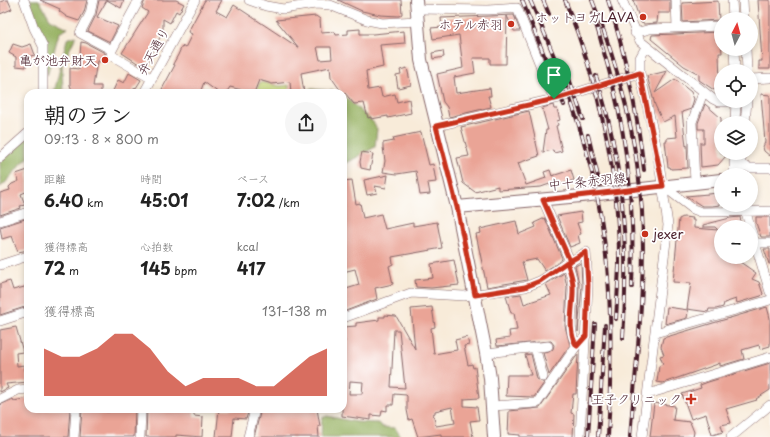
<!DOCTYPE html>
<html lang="ja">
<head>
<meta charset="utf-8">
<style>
  body { margin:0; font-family:"Playpen Sans","Klee One",sans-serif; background:#f6f6f6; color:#222; height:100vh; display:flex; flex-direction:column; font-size:15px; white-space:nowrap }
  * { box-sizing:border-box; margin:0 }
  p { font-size:13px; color:#767676 }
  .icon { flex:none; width:22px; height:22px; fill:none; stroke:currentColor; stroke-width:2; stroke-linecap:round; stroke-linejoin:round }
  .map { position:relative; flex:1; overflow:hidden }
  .side { position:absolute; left:24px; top:89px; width:323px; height:324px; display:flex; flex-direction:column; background:#fff; border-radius:12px; box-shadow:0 2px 6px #0003 }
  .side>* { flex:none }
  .needle { width:26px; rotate:6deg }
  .buttons { position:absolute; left:714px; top:12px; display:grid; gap:8px }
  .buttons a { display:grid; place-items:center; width:44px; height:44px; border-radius:50%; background:#fff; box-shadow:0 2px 6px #0003; font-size:20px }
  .pin { position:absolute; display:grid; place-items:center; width:34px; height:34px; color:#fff; margin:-41px -17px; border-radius:50% 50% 50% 0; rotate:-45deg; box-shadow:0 0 4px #0007 }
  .pin .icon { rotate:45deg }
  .round { display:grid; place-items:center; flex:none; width:42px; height:42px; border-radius:21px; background:#f6f6f6 }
  .headline { display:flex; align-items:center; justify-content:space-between; height:68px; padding:0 20px }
  h1 { font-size:22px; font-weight:700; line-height:30px }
  .metrics { display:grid; grid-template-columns:repeat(3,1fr); gap:6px; height:68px; padding:4px 20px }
  .metrics div { display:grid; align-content:center }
  .metrics b { font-size:17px; font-weight:700 }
  .metrics small { font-size:11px; font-weight:400 }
  .metrics p { font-size:11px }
  .chart { height:112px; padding:8px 20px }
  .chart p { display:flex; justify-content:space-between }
  .chart svg { width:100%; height:72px; margin-top:4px; fill:#c8321e; opacity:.7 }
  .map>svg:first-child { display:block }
  .green { fill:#c2d173; stroke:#86784f }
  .forest { fill:#99b365; stroke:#726948 }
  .building { fill:#eaa496; fill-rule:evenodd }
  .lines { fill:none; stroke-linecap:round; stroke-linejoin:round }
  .minor-casing { stroke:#876668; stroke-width:10 }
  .major-casing { stroke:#876668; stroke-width:14 }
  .minor { stroke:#fff; stroke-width:9 }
  .major { stroke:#fff; stroke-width:12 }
  .rail-casing { stroke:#4a1f2b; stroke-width:4 }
  .rail { stroke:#fff; stroke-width:2.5; stroke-dasharray:8; stroke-linecap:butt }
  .route-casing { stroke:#fff; stroke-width:8 }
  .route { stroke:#c8321e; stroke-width:5 }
  .poi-dot { fill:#c8321e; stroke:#fff; stroke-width:1.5 }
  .labels { text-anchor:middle; stroke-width:3.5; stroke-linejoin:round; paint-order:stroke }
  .poi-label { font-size:13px; fill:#4a1f2b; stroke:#fff; text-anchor:end }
  .street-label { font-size:13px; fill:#4a1f2b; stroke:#fff }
</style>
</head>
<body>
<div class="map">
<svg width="770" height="437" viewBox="0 0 770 437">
  <rect width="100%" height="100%" fill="#fff"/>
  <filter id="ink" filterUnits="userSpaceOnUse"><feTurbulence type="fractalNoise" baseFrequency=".025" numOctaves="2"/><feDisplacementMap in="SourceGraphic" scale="8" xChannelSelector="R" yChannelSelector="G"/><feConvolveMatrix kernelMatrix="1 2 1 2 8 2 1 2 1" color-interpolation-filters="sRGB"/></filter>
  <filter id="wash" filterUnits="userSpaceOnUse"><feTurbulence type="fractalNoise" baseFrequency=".012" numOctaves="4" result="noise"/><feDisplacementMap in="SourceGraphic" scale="16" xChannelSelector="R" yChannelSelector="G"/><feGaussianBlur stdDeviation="0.9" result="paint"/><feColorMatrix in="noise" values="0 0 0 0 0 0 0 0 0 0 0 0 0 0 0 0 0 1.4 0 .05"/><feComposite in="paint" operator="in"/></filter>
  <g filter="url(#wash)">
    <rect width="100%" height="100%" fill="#f8ebd9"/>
    <path class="green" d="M260,82L280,86L289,85L288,93H255Z"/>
    <path class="forest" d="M27,0H39L50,19L68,28L59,33L47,76L37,27Z
      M76,36L62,65L63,93H54L67,39Z
      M311,89L334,91L339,93H293Z
      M343,95L373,122L377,129L375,147L343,165Z
      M28,137V158C16,167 11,180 0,187V162Z
      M327,416L356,422L378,423L382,427L395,428L401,437H321L322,418Z"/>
    <g id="blocks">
      <path class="building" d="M5,0H8L12,9L0,14V2Z
        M40,0H87L84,12L79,21L67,17L59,11L60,9Z
        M99,0H124L121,8L107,0L97,17L118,26L110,42L88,31L96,15Z
        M145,0H176L184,4L179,13L176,11L170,23L163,19V31L145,68L122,53L148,12L142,8Z
        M205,0H222L216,11L227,17L234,5L299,48L276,20L316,16L320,19L321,33L335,32L336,35L348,34V30L360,29V34H373L404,31L405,43L380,45L383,67L366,71L368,90L380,88L382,97L395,94L397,102L409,99L411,113L388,118V116L371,119V117L368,118L364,103L354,104L345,93L343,94L331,77L330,67L301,73L304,93H291L290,82L272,84L259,80L254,93L230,87L226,93H219L204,82L200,93H160L175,65L173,64L178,55L182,46L185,48L192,34L188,32ZM317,47H331L332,59L320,60Z
        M338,0H401L402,14L399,16L380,15L362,11Z
        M633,0H670V13H658L657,23L644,24L641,23Z
        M758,0H770V69H759V61H762Z
        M718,1L719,20L683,22L682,3Z
        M514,15L520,31H514L507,16L506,64H490V58H473L475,73L454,77L456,93L490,88L491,96H488L491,107L449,117L447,107L443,102L437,74L463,68L459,35L433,39L431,28L442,27L441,18Z
        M720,32L722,53H719L720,86L714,90L699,80V74L684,66L651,39L652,35Z
        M81,42L86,43L105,53L106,62L97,61L93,86H101V93H73L70,85V68L79,69Z
        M13,44L22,47L31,44L35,55L26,57V67L16,66V57L9,53Z
        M443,51L444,57L433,59L432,53Z
        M407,68L411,85L398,88L396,75L401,74L400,70Z
        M667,71L655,93L675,79L691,92L694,99L691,109L682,112L686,146L687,145L688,168L671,169L670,167H668L665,141H667V138L677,137L675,116L663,122L655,105L647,76Z
        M129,73L141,80L136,88L135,87L132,93H112L118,80L124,83Z
        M761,94L770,95V156L764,151L763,147L765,142Z
        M705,104L721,118V153L726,156L718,165L701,167L700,143H704V129H698V123Z
        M553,105L554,109H557L560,120L557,121L558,125L556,126L562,151L554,153L553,150L543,152L546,130H548L542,108Z
        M529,111L539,156L518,163L526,185L546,178L544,172L550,170L552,176L571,170L574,180L559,185L558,181L541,187L498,190V186L475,192L463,183L457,158L469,156L461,127Z
        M421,132L429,165L433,164L436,182L428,183L430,194L420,195L416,171L397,174L383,172L385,161L383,147V143L394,141L393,138Z
        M362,152L373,154L370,170L361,168L360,162Z
        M28,170V191L21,194L25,205L20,206L21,208L0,215V193L10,190L9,187L12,184L19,181L16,174Z
        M388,175L386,188L375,186L377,193L367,195L364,180Z
        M352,180L356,204L360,203L363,218L381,214L385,229L413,223V226L437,222L442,248L392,257L393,264L389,266L393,284L375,288L377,299L343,312V290L359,285L355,269L343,272V231L346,230L343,220V181Z
        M719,193L720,205L712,206H702L686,196Z
        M581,212L582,222L577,223L581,234L578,235L580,243L570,247L557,216Z
        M683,217L693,218L692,220H694V228L718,230L715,227H703V225L730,218L740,217L742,227H721V257H733L756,273L752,279L759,282L763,294L761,296L737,303L736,299L724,303L723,307L716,309H709L708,312L687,309L691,283L673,282L679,219Z
        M756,217H770V237H761L756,223Z
        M545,218L562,258L561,261L545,271L537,259L522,262L527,280L487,287L476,234L481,233L480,229L516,221L519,234L536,227L534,223Z
        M25,219L28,229V250L18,252L12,236L2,239L0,227Z
        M764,249H770V264H769Z
        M454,260L459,285L431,288L416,287L415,280L433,278L431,264Z
        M581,263L582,286L578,332L579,283L575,266Z
        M564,273L567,287L565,326L570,345L549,375L543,353L549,352L553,349L554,345L551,341L497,346L496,340L510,338L509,331L517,330L514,313H511L506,296L521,294L524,304L551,295L546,284Z
        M10,281L13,290L28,286V306L0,315V284Z
        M432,307L435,327L431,328L434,354L457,350L455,340L467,337L469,345L464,346L468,365L472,364L473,368L475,367L479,398L464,399V406L477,407L479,420L470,421L473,437H441V434L418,437L412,419L409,420L407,410V396L406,395L394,394L393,405H387V411L382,410L381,416L371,415V420L342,416L343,342H345L343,327L356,326V323L379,320V317H385V315L396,316L415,349L411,309ZM394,330H399L405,388L391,387ZM350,381L363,382L362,394H349ZM452,407L455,423L436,426L433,414L435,413V411Z
        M667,307L688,310L687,318L665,324Z
        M767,307L770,318V346L760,349L759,345L742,350L744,359L720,366V363L715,365L663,383L657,382L659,366L663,364L660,356L664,355L661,347L663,338Z
        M16,327L23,352L16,353L17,366L24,365V370H28V382L6,384L8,388L0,392V330Z
        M531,354L537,379L544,383L534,397L506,396L507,375H531L525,355Z
        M578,354L576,394H573L571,413L574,414L573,437H520V435L508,434L509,411L540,408Z
        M770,363V390L756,399L757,400L726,409L731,423L721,425L723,432L712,435L706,414L691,419L682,394L701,388L700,385L708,382Z
        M28,398V409H70L68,437H0V405L13,399L14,401Z
        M654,403L675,406L673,420L690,422L694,432L693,437H650Z
        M82,409L109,412L110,409H135L134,437H80Z
        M147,409H194V416L203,417L202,437L176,435V437H146Z
        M219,409H249L246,419L234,418L232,437H216Z
        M261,409H317L320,426H318L319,437H254Z"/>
    </g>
  </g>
  <g filter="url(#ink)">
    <use href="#blocks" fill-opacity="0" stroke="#876668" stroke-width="1"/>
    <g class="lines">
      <defs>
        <path id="minor" d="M24,0L34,28L43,46V93
          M93,0L90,14L80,33L112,50L111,55L152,79
          M249,0L266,6L283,9L315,4L330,5L367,20L382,23L417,21
          M622,0L640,41L713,99L719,102H747
          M676,0L677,28
          M732,0L733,19
          M743,0L744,19
          M417,9L488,10L517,8L554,99
          M635,33L650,29L721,26
          M734,49L735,71
          M746,49L747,71
          M112,50L139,0
          M751,79L770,78
          M144,93L195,0
          M735,123L736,101
          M745,123L747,101
          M436,126L559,98L640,73
          M0,158L28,133
          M740,164L749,168H770
          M734,175V153
          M739,175L742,153
          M695,182L692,122L703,93
          M663,186L693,209L701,212L770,211
          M543,200L570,261
          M744,205L750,227
          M0,221L28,212
          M751,230L770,292
          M755,243H770
          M567,262C570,271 573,278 573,287C574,305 566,331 577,345
          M0,265L28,256
          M343,318L411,293L464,296L525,287L540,281L586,252L588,285L580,437
          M0,321L28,312
          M655,333L770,300
          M535,347L543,377
          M486,353L548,346
          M648,394L770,357
          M0,399L18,390L28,389
          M492,406L537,403L577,345L586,336
          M74,437L76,409
          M140,437L141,409
          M248,437L255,409
          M642,437L668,225L657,149L640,73V58L646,47
          M731,437L770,405"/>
        <path id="major" d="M416,0L421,60L457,207L486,353L490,378L494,437
          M457,207L581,196L721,180"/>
      </defs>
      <use href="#minor" class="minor-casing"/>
      <use href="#major" class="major-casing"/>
      <use href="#minor" class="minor"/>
      <use href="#major" class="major"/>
      <defs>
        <path id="rail" d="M522,0L564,105
          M530,0C559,65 585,131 598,201C613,279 612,358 608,437
          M543,0L549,14
          M565,0C599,83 620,177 619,267C618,285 617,302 616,319
          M592,0C619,67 637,138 642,211C646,285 636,363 630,437
          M608,0C626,55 637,112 644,170
          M592,14C599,29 602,47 607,63C628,137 635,210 632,287
          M566,70L583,119
          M596,76C624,163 629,247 623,338
          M588,135L600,185
          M588,437L595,324
          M598,437L605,325"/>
      </defs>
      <use href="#rail" class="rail-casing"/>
      <use href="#rail" class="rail"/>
    </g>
  </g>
  <g class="lines" filter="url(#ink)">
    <defs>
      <path id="route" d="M640,73L663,186L543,200L570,261L586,252L588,285L586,336L577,346C566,331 574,305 573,287C573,278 570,271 567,262L540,281L525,287L475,295L457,207L436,126L559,98Z"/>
    </defs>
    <use href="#route" class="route-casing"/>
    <use href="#route" class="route"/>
  </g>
  <g class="poi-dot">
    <circle cx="643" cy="17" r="4"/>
    <circle cx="511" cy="24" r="4"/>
    <circle cx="105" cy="60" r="4"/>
    <circle cx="645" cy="234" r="4"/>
    <path d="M689 393h4v4h4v4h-4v4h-4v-4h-4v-4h4z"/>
  </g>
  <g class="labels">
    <g class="poi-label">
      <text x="635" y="22">ホットヨガLAVA</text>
      <text x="503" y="29">ホテル赤羽</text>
      <text x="97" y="65">亀が池弁財天</text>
      <text x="653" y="239" text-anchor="start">jexer</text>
      <text x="682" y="404">王子クリニック</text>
    </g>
    <g class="street-label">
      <text transform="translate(153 51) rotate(-61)" y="5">弁天通り</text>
      <text transform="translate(587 181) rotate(-6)" y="5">中十条赤羽線</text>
    </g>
  </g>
</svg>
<div class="buttons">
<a><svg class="needle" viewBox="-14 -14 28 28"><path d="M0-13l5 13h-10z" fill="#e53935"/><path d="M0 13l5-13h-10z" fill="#767676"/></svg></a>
<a><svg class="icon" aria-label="locate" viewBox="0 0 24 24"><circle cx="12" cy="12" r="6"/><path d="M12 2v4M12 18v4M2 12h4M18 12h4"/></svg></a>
<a><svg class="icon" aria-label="layers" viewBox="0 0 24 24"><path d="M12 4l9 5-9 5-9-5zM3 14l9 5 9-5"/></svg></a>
<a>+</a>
<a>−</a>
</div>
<div class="pin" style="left:554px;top:99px;background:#1e9e55"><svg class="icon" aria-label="arrive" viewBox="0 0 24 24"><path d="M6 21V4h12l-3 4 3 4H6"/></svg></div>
<section class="side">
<div class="headline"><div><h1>朝のラン</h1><p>09:13 · 8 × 800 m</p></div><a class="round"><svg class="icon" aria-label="share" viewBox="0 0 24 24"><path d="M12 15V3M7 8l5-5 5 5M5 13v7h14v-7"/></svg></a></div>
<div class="metrics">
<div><p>距離</p><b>6.40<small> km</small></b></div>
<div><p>時間</p><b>45:01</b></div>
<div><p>ペース</p><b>7:02<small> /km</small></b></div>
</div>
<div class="metrics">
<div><p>獲得標高</p><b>72<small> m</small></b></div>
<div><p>心拍数</p><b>145<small> bpm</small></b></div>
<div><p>kcal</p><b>417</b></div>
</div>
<div class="chart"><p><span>獲得標高</span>131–138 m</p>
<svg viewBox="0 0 160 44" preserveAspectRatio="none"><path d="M0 44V15L10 20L20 20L30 15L40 6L50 6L60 15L70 29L80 38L90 33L100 33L110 33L120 38L130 38L140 29L150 20L160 15V44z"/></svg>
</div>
</section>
</div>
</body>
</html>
